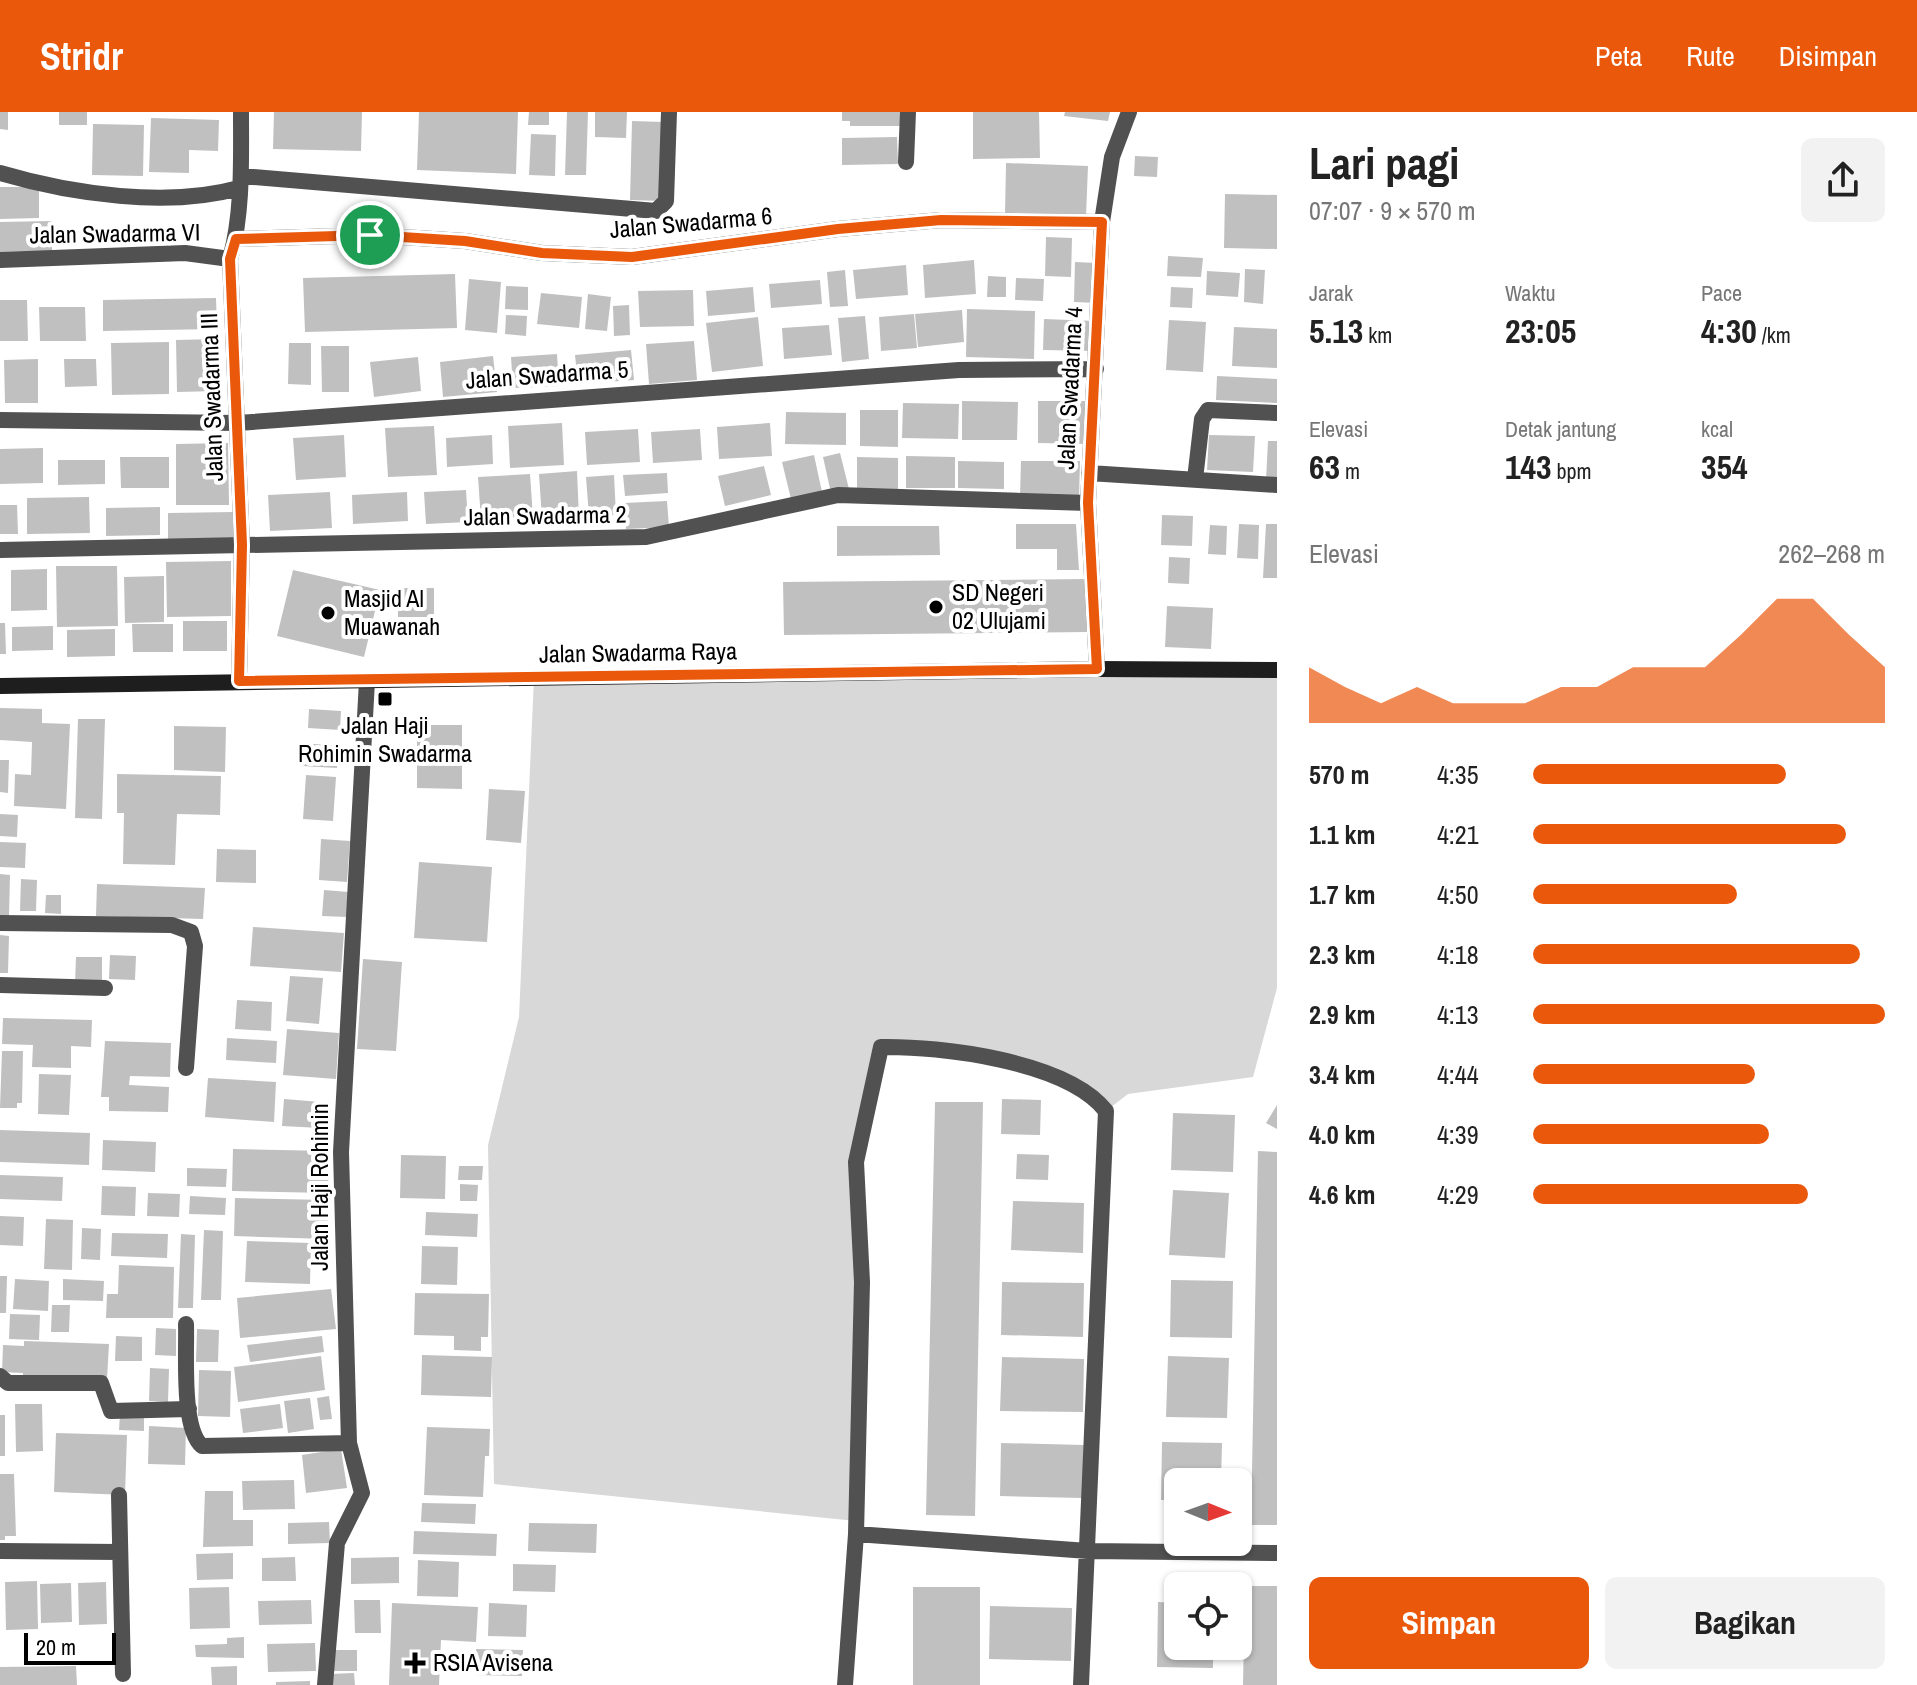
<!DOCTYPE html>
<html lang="id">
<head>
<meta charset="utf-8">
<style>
  body { margin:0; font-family:"Archivo Narrow",sans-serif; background:#f2f2f2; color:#222; height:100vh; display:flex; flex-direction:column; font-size:30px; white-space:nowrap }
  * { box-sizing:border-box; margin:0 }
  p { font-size:26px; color:#767676 }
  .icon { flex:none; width:44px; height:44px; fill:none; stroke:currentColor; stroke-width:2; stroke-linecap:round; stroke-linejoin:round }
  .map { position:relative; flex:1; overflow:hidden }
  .side { display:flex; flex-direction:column; background:#fff; width:640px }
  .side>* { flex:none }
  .needle { width:52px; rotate:91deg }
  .tools { position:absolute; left:1164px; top:1356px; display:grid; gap:16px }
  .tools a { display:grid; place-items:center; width:88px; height:88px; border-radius:12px; background:#fff; box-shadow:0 2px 6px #0004; font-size:40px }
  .scale { position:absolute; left:24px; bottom:20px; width:92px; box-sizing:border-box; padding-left:8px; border:4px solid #000; border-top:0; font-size:22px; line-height:28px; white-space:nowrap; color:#000; -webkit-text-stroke:6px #fff; paint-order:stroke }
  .pin { position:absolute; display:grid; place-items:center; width:68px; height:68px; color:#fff; margin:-34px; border:4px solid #fff; border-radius:50%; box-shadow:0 2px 8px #0007 }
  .round { display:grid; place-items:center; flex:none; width:84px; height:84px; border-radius:12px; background:#f2f2f2 }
  .overview { display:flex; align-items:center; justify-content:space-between; height:136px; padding:0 32px }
  h1 { font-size:44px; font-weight:800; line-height:60px }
  .metrics { display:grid; grid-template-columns:repeat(3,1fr); gap:12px; height:136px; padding:8px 32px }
  .metrics div { display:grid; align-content:center }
  .metrics b { font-size:34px; font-weight:800 }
  .metrics small { font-size:22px; font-weight:400 }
  .metrics p { font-size:22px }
  .chart { height:224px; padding:16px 32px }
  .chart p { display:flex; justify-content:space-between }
  .chart svg { width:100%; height:144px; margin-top:8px; fill:#ea580c; opacity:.7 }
  .action { display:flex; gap:16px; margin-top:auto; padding:16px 32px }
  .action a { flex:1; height:92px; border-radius:12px; background:#ea580c; color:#fff; font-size:32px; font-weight:800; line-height:92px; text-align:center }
  .action a+a { background:#f2f2f2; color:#222 }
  ul { padding:0 32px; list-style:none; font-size:26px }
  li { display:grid; grid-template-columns:128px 96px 1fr; align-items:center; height:60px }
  li i { height:20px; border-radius:10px; background:#ea580c }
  header { display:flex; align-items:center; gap:48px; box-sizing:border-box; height:112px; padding:0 40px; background:#ea580c; color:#fff }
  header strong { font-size:38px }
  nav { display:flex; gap:44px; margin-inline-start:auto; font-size:28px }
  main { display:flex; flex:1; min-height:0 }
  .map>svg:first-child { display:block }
  .green { fill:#d8d8d8 }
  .building { fill:#c0c0c0 }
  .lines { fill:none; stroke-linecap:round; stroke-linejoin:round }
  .street { stroke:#515151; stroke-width:16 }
  .secondary { stroke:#1e1e1e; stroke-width:16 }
  .route-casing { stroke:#fff; stroke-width:16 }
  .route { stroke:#ea580c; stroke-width:10 }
  .poi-dot { fill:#000; stroke:#fff; stroke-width:3 }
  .labels { text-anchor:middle; stroke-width:8; stroke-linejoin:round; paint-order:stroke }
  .street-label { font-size:24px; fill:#000; stroke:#fff }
  .poi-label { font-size:24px; fill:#000; stroke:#fff; text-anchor:start }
</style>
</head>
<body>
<header>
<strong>Stridr</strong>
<nav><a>Peta</a><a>Rute</a><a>Disimpan</a></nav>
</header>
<main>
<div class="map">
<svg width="1277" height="1573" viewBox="0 0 1277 1573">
  <rect width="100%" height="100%" fill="#fff"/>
  <path class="green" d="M1277,559V876L1253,965L1128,982L1106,999C1067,950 938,943 878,935L864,1000L856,1409L494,1372L488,1033L519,905L534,566Z"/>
  <path class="building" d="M0,0H8V18L0,17Z
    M59,0H87V13H59Z
    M274,0H362L361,39L273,37Z
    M419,0H518L516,62L417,58Z
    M529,0H549V13H528Z
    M567,0H588L586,63H565Z
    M595,0H627L626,26L595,25Z
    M842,0H902V14H850V9H842Z
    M973,0H1039L1040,46L973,47Z
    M1065,0H1110L1108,9L1064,4Z
    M151,6L219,8L218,39L189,38V61L149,60Z
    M632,9L664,10L662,89L630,88Z
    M93,12L144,13L143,64L92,63Z
    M531,22L556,23L555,64L529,63Z
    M897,25L898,52L842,53V26Z
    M1135,44L1158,45L1157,65L1134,64Z
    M1006,51L1088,54L1086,104L1005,102Z
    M0,75H39V106L0,107Z
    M1225,82L1277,83V137L1224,136Z
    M52,109V139L0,140V110Z
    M1046,125L1072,126L1071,165L1045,164Z
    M1168,144L1203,146L1201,165L1167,164Z
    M974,148L976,182L925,186L923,153Z
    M1075,150L1097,151L1096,191L1074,190Z
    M906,153L908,183L856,187L853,158Z
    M1245,157L1265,158L1263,192L1244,190Z
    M845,158L848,194L830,195L827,160Z
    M1207,159L1240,161L1238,185L1206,183Z
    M455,162L457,216L305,220L303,166Z
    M988,164L1006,165V185H987Z
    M1016,166L1044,167L1043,189L1015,188Z
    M469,167L501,170L497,221L465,218Z
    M820,168L822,192L771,196L769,172Z
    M506,174L528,175V198L505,197Z
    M753,175L755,200L708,204L706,179Z
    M1171,175L1193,176L1192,196L1170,195Z
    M693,178L694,214L640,215L638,179Z
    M541,181L582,185L579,216L537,212Z
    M588,182L611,185L607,219L585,217Z
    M216,186L217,217L103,219V188Z
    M0,188H27L28,229H0Z
    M629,193L630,223L614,224L613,194Z
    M39,195H85L86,229H40Z
    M967,197L1035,199L1034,247L966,245Z
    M962,198L964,230L918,235L915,202Z
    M914,202L917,236L881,239L879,205Z
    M506,203L527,204L526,224L505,222Z
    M865,204L869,247L842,250L838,206Z
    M758,205L763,254L712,260L706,211Z
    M1044,207L1095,209L1094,239L1043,238Z
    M1169,208L1206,210L1203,260L1166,258Z
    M829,213L832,243L784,247L782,216Z
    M1234,215L1277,217V256L1232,254Z
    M217,227L218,279L177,280L176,228Z
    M694,229L697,268L649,272L646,232Z
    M169,230V282L112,283L111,231Z
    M289,231H311V273L288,272Z
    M321,234H349V280H322Z
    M631,238L634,268L578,272L575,243Z
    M557,242L559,274L513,276L511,245Z
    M493,244L497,280L443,285L440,250Z
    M418,245L421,279L374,285L370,250Z
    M38,247V291H5L4,248Z
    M64,247H96L97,274L65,275Z
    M1217,264L1277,267V291L1216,288Z
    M962,289L1018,290L1017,328H962Z
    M1038,289H1087V332L1038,331Z
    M903,291L959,292L958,327L902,326Z
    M860,298H898V335L860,334Z
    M786,300L846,301V333L785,332Z
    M562,311L564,353L510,356L508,314Z
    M770,311L772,344L719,347L717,315Z
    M434,314L437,363L388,365L385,316Z
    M638,317L640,350L587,353L585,320Z
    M700,317L702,348L653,351L651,320Z
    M344,323L346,365L296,368L293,326Z
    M492,323L493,352L447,355L446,326Z
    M1209,323L1255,324L1253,360L1207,358Z
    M1268,329H1277V368H1266Z
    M228,331L229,393H176V332Z
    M43,336V371L0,372V337Z
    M840,341L849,377L831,381L823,345Z
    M814,343L822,380L791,387L782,350Z
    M906,344L955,345V376H906Z
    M120,345H169V376H121Z
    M857,345L898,346V378H857Z
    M58,348H105V372L58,373Z
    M958,349L1004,350V377L958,376Z
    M1021,349H1080L1079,386L1020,385Z
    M764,354L771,383L725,394L718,364Z
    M577,359L579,405L542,407L539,362Z
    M667,361L668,381L625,384L623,363Z
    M530,362L533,405L481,408L478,365Z
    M614,363L616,403L589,404L586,365Z
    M466,378L468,410L426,412L424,380Z
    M330,380L332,416L270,419L268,383Z
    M407,380L408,409L353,412L352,383Z
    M89,385L90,421L27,422V386Z
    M667,389L669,415L626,417L624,391Z
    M0,393H17L18,422H0Z
    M160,395V423L106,424V396Z
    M234,400V427L168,429V401Z
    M1162,403L1193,404L1192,434L1161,433Z
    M1016,412H1076L1079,458H1057V437H1016Z
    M1239,412L1259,413L1258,447L1237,446Z
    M1266,412H1277V466H1263Z
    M1210,413L1227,414L1226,443L1208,442Z
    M837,414H939L940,443L837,444Z
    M1169,445L1190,446L1189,472L1168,471Z
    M231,449V504L167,505L166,450Z
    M56,454H117L118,514L57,515Z
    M47,457V498L11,499V458Z
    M293,458L380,478L364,545L277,524Z
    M164,464V510L125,511L124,465Z
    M1088,467L1089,520L784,523L783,470Z
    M398,476H434V505H398Z
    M1167,494L1213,496L1211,537L1165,535Z
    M183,509H227V539H183Z
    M0,511H5L6,542H0Z
    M132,512H173V540H133Z
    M53,514V538L12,539V515Z
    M115,517V544L67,545V518Z
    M0,596L42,597V611L70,612L66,697L14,694L15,662L31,663L32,630L0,628Z
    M309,597L341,599L340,618L308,616Z
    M78,607H105L102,707L75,706Z
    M417,613H462V677L417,676Z
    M174,614L226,615L225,660L174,658Z
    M303,631L338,634L337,656L302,654Z
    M0,648H9L8,681L0,680Z
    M117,662L221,664L220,703L177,702L175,753L123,752L124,701H117Z
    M306,663L336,665L333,709L303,707Z
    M489,677L525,679L521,731L486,728Z
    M0,702L18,703L17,725L0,724Z
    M321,727L350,729L347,770L319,768Z
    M0,730L26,731L25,756L0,755Z
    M217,737L256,738V771L216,770Z
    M419,750L492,755L487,830L414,826Z
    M0,762L10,763L9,804H0Z
    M21,767L37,768L36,799H20Z
    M97,772L205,776L203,807L96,804Z
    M324,778L348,780L347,805L322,804Z
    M46,783H61V802L45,801Z
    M253,815L344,821L341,860L250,854Z
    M0,823L9,824L8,861H0Z
    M110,843L136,844L135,868L109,867Z
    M76,845H102V872L75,871Z
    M363,847L402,850L396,939L357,937Z
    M290,864L323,866L319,912L286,909Z
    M237,888L272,890L271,919L235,917Z
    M3,906L92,908L91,935L71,934V956L32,955L33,933L2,932Z
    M287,917L339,921L336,967L283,963Z
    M227,926L277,929L276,951L226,948Z
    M105,929L171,931L170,965L130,964L129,973L169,975L168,1000L109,999V985H101Z
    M2,939H23L22,991H17V996H0Z
    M39,962L71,963L69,1003L38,1002Z
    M208,966L276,970L274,1010L205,1005Z
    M284,987L321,990L320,1016L282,1014Z
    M1002,987L1041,988L1040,1023L1001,1022Z
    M935,990H983L975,1404L926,1403Z
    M1277,993V1017L1266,1011Z
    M1173,1001L1235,1003L1233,1060L1171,1058Z
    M0,1018L90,1021L89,1053L0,1050Z
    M103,1028L156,1030L155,1060L102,1058Z
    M233,1037L329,1039L328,1081L232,1079Z
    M1258,1039L1277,1040V1413H1251Z
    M1017,1042L1049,1043L1048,1068L1016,1067Z
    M401,1043L446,1044L445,1087L400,1086Z
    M459,1054H483L482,1068H458Z
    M187,1056L227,1057L226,1075L187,1074Z
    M0,1063L63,1065L62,1089L0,1087Z
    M460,1072L478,1073L477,1089H460Z
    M102,1074L136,1075L135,1104L101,1103Z
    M1173,1078L1229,1081L1225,1146L1169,1143Z
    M148,1081L180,1082L179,1105L147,1104Z
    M190,1084L226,1086L225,1103L189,1102Z
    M235,1086L328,1088L327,1127L234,1124Z
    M1013,1089L1084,1091L1083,1141L1011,1138Z
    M426,1100L478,1102L477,1125L425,1123Z
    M0,1104L24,1105L23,1134L0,1133Z
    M46,1107L73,1108L72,1158L44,1157Z
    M82,1116L101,1117L100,1148L81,1147Z
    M204,1118L223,1119L221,1188H201Z
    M112,1121L168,1122L167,1146L111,1144Z
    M181,1122L195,1123L193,1196H178Z
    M247,1129L311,1131L310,1172L245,1170Z
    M422,1134L458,1135L457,1173L421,1172Z
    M119,1153L174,1155L173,1206H106L107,1182H118Z
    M0,1164H7L6,1201H0Z
    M15,1167L49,1169L48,1199L13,1197Z
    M63,1167L104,1169L103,1189L63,1188Z
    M1171,1168L1233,1169L1232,1226L1170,1225Z
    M1002,1170L1084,1171L1083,1225L1001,1223Z
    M331,1177L336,1217L240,1226L237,1186Z
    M415,1181L489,1182L488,1225H481V1239L454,1238V1224L414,1223Z
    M52,1193H70L69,1220H51Z
    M10,1202L40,1203L39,1228L9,1227Z
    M156,1216L176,1217V1244L155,1243Z
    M197,1217L219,1218L218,1250H196Z
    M116,1224L142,1225V1249H115Z
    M322,1224L324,1240L250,1250L247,1233Z
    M24,1229L109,1232L107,1267L23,1264V1261L2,1260L3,1233L24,1234Z
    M422,1243L492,1245L491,1285L421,1283Z
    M321,1244L325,1278L238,1290L234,1255Z
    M1168,1244L1229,1246L1227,1306L1166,1305Z
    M1002,1245L1084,1247L1083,1300L1000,1299Z
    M150,1256L169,1257L168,1290L149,1289Z
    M199,1258L231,1259L230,1305L198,1304Z
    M329,1284L332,1307L320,1308L317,1286Z
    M310,1286L314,1317L288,1321L284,1289Z
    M15,1292H42L43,1339L16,1340Z
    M280,1292L283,1316L243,1321L240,1297Z
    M120,1302H144V1319L119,1318Z
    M0,1303H5V1344H0Z
    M149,1314L186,1316L185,1353L148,1352Z
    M427,1315L490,1317L489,1344H485L483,1385L424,1383Z
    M56,1321L127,1323L125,1383L54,1380Z
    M1162,1330L1222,1331L1221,1370H1178V1388H1161Z
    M1001,1331L1084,1333L1082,1386L1000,1384Z
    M341,1337L347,1376L306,1381L302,1343Z
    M0,1362H14L16,1424H5V1428H0Z
    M294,1368L295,1397L243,1398L242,1369Z
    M205,1379H233V1408H253V1434L203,1435Z
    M422,1391L476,1392L475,1412L421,1410Z
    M329,1410L330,1431L288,1432V1411Z
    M529,1411L597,1412L596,1441L528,1439Z
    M414,1419L497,1422L496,1444L413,1442Z
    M233,1441V1467L197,1468L196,1442Z
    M295,1445L296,1469H262V1446Z
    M399,1445V1471L351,1472V1446Z
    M418,1448L459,1450L458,1485L417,1484Z
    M513,1452L556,1453L555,1480L513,1479Z
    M37,1469L38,1517L6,1518L5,1470Z
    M106,1470L107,1512L79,1513L78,1471Z
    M71,1471L72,1510L41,1511L40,1472Z
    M1245,1474H1277V1573H1243Z
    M229,1475L230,1516L190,1517L189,1476Z
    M913,1475H980V1573H913Z
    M311,1488L312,1512L259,1513L258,1489Z
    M354,1488H380L381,1521H355Z
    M1158,1490L1178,1491V1534H1213V1556L1157,1555Z
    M392,1491L478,1495L476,1530L441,1528L439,1573H389Z
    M489,1491L527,1493L526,1525L488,1524Z
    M990,1494L1072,1496L1071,1549L989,1547Z
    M244,1525V1546L196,1545L195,1533L227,1532V1526Z
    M315,1531L316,1559L268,1560L267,1532Z
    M476,1537L523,1538L522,1564L475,1563Z
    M332,1538H357V1559H332Z
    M76,1554L77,1573H0V1555Z
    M237,1554V1573H212L211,1555Z
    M354,1561L355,1573H330V1562Z
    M310,1569V1573H276V1570Z"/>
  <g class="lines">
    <path class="street" d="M906,50L908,0
      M0,61C71,82 168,96 239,76
      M241,64L656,99L666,89L669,0
      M236,127L370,123L465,129L542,141L632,145L838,117L941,108L1102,110
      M0,148L185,141L230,147
      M0,308L238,311L959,258L1096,257
      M1089,361L1277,373
      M1195,367L1202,307L1208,298L1277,301
      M0,438L646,425L838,383L1088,391
      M1097,557L1088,391L1102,110L1112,45L1129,0
      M239,569L242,433L230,147C243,101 241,48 241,0
      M0,811L172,813L191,820L195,834L186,956
      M0,873L105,876
      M186,1212C187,1240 181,1316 202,1334L349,1331
      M0,1264L8,1271H101L111,1299L189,1297
      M119,1383L123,1562
      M856,1422L1088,1439L1277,1441
      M0,1439L120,1440
      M325,1573L337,1431L362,1381L349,1331L341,1040L367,569
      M845,1573L856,1422L862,1170L856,1050L881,935C941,934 1067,949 1106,999L1081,1573"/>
    <path class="secondary" d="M0,574L1097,557L1277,558"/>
  </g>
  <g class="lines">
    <defs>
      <path id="route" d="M941,108L1102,110L1088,391L1097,557L239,569L242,433L230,147L236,127L370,123L465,129L542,141L632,145L838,117Z"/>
    </defs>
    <use href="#route" class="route-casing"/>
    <use href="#route" class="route"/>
  </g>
  <g class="poi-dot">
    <circle cx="936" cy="495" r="8"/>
    <circle cx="328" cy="501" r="8"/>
    <rect x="377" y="579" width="16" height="16" rx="4"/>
    <path d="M411 1539h8v8h8v8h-8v8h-8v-8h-8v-8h8z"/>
  </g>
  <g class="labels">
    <g class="street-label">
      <text transform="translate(691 111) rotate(-5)" y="8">Jalan Swadarma 6</text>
      <text transform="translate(115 122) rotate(-1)" y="8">Jalan Swadarma VI</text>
      <text transform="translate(547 263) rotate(-4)" y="8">Jalan Swadarma 5</text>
      <text transform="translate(1070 276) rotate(-87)" y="8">Jalan Swadarma 4</text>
      <text transform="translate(212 285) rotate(-92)" y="8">Jalan Swadarma III</text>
      <text transform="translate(545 404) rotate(-1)" y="8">Jalan Swadarma 2</text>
      <text transform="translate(638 541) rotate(-1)" y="8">Jalan Swadarma Raya</text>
      <text transform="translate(320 1075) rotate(-90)" y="8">Jalan Haji Rohimin</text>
    </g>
    <g class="poi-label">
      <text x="952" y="489">SD Negeri<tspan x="952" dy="28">02 Ulujami</tspan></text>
      <text x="344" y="495">Masjid Al<tspan x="344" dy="28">Muawanah</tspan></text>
      <text x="385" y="622" text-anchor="middle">Jalan Haji<tspan x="385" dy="28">Rohimin Swadarma</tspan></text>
      <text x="433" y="1559">RSIA Avisena</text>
    </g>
  </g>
</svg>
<div class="tools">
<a><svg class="needle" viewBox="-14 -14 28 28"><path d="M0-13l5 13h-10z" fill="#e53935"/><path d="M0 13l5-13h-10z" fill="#767676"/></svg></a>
<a><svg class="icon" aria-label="locate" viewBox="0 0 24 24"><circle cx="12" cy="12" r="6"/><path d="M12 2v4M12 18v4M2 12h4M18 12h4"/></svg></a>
</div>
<div class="scale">20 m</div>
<div class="pin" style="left:370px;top:123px;background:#1e9e55"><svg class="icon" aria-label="arrive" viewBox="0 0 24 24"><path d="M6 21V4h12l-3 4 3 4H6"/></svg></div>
</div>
<section class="side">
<div class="overview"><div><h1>Lari pagi</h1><p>07:07 · 9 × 570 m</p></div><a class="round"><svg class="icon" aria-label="share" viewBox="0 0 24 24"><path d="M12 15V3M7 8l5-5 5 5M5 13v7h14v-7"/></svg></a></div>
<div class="metrics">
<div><p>Jarak</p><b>5.13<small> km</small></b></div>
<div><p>Waktu</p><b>23:05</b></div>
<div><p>Pace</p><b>4:30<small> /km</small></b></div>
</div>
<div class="metrics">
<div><p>Elevasi</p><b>63<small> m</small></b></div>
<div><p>Detak jantung</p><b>143<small> bpm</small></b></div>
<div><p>kcal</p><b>354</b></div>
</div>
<div class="chart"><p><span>Elevasi</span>262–268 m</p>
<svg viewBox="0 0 160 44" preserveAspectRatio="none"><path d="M0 44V27L10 33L20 38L30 33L40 38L50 38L60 38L70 33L80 33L90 27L100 27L110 27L120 17L130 6L140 6L150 17L160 27V44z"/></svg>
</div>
<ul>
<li><b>570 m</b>4:35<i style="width:72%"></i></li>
<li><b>1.1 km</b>4:21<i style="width:89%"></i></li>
<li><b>1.7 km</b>4:50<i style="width:58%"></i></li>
<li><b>2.3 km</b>4:18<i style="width:93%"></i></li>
<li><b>2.9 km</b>4:13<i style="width:100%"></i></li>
<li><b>3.4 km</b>4:44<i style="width:63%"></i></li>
<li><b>4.0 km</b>4:39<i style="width:67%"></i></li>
<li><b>4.6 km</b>4:29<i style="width:78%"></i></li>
</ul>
<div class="action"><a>Simpan</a><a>Bagikan</a></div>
</section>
</main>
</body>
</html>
